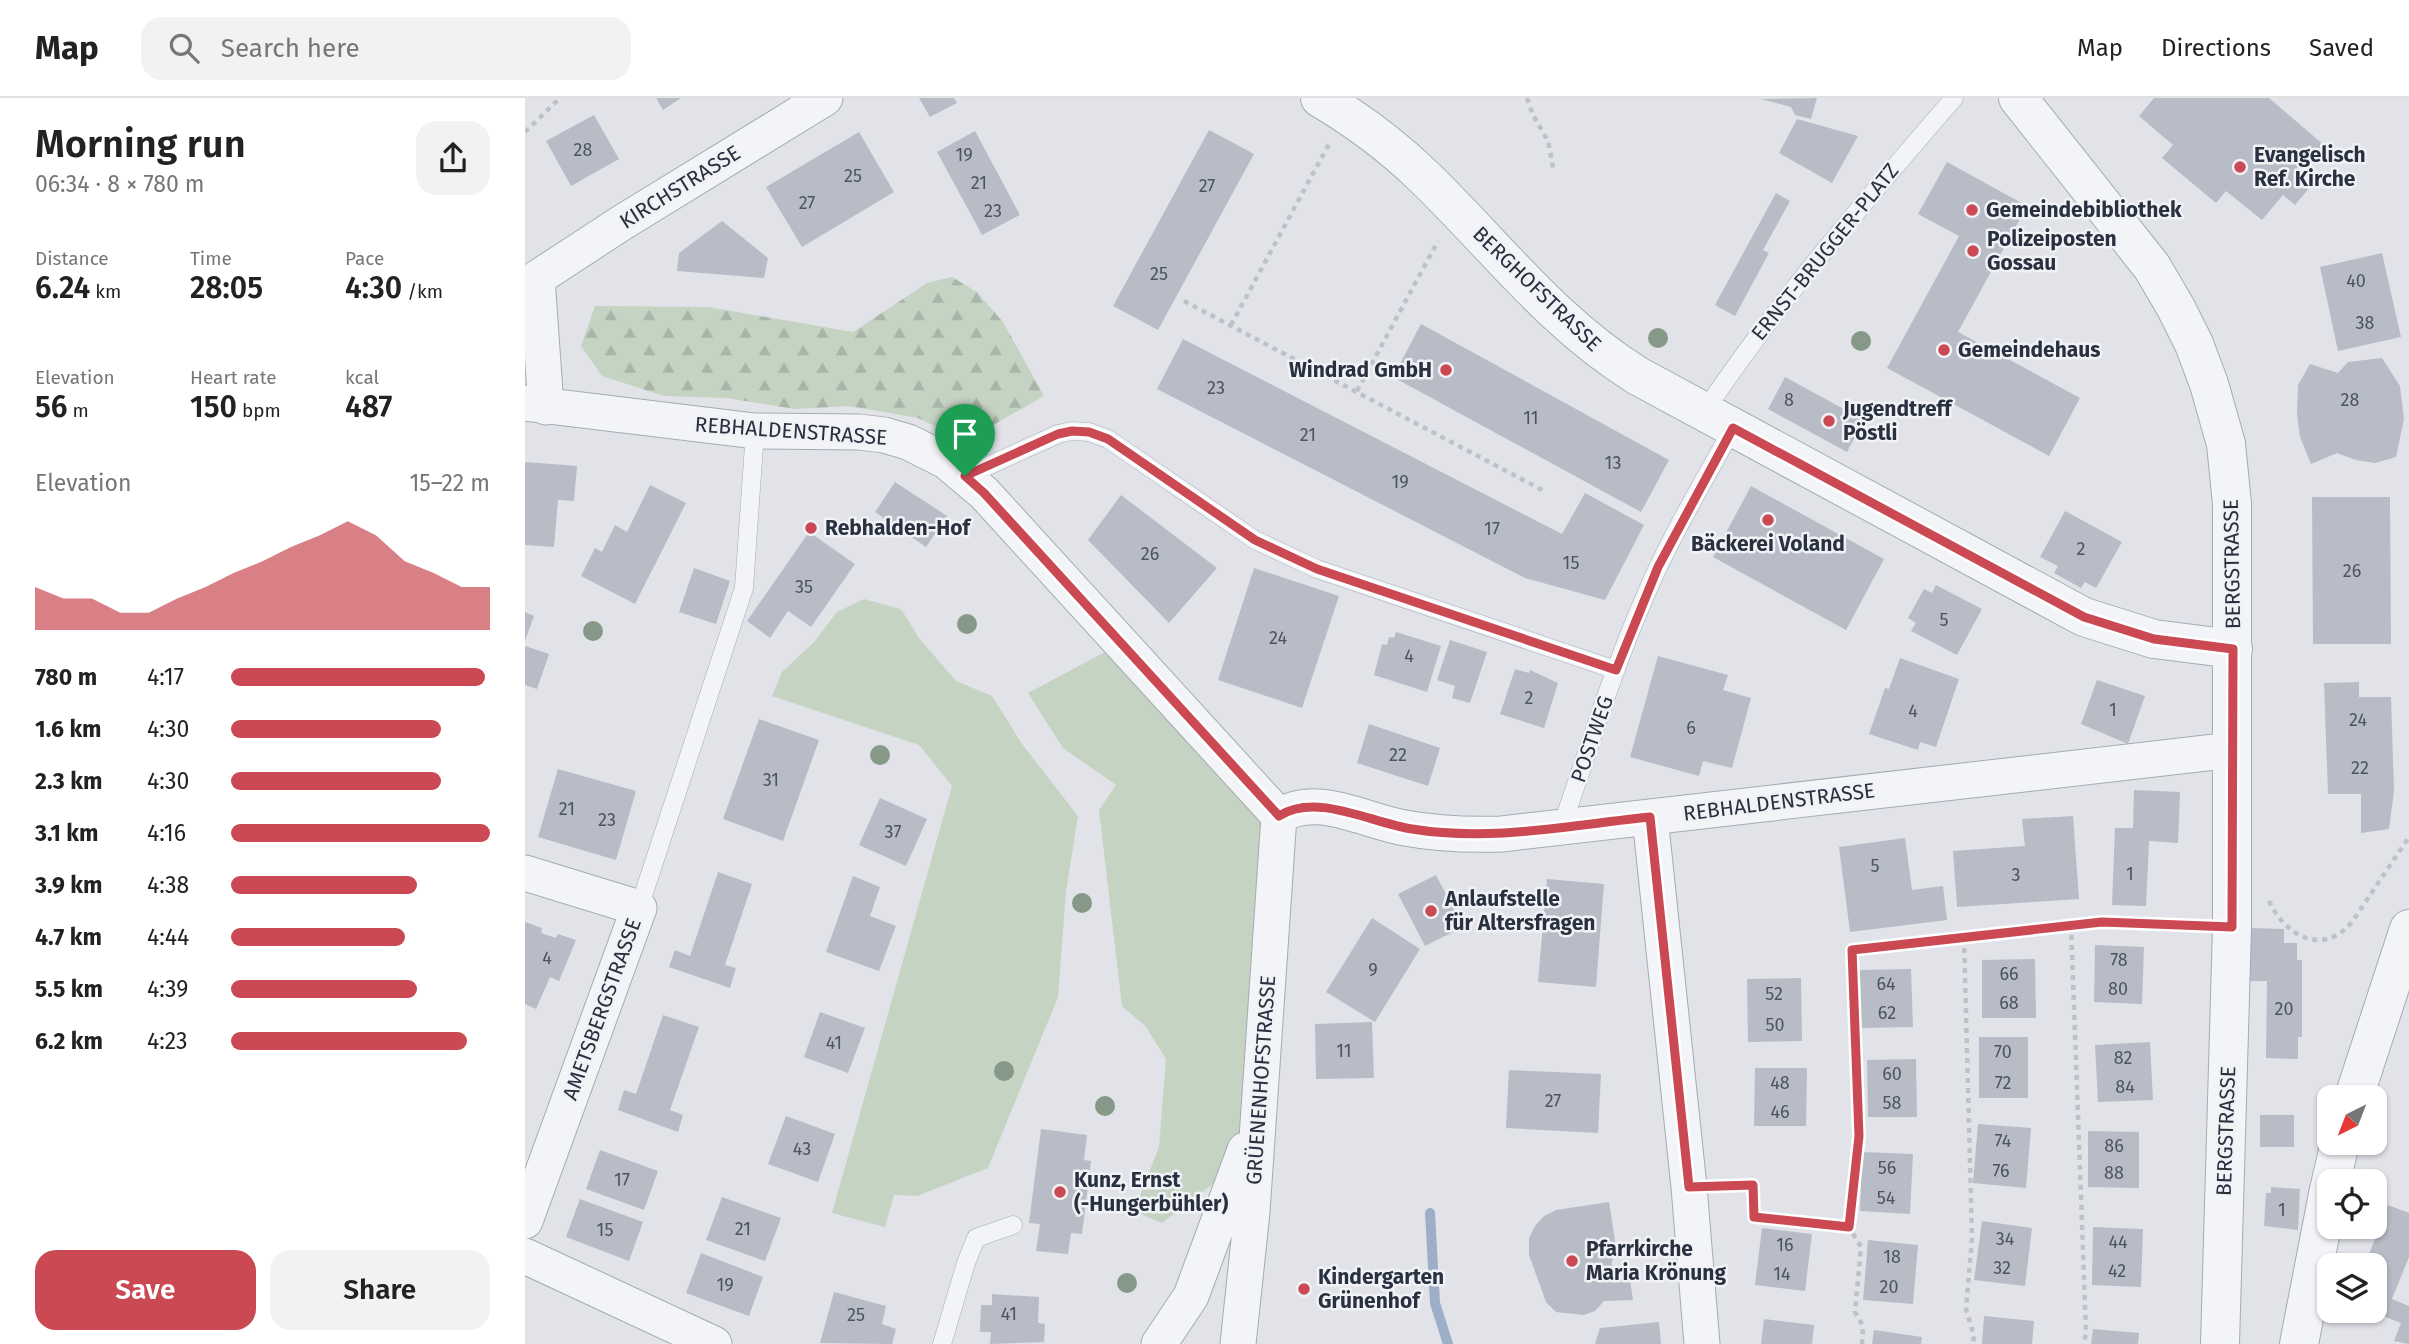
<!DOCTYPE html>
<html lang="en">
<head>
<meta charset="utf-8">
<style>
  body { margin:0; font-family:"Fira Sans",sans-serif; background:#f2f2f2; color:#222; height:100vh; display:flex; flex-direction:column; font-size:26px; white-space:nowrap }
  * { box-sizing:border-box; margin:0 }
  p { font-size:23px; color:#767676 }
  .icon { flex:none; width:38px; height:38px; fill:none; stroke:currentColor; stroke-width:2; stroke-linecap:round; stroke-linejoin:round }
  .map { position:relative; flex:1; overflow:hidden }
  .side { display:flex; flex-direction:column; background:#fff; width:525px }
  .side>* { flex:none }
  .needle { width:46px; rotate:222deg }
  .tools { position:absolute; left:1792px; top:987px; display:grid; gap:14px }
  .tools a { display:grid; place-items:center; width:70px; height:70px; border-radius:14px; background:#fff; box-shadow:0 2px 5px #0004; font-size:35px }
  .pin { position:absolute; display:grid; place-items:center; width:60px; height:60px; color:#fff; margin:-72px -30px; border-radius:50% 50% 50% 0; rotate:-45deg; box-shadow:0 0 7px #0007 }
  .pin .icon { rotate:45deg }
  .round { display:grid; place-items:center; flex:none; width:74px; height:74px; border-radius:21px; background:#f2f2f2 }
  .overview { display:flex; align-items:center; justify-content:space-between; height:119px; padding:0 35px }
  h1 { font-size:38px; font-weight:600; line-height:52px }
  .metrics { display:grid; grid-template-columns:repeat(3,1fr); gap:10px; height:119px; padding:7px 35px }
  .metrics div { display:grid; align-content:center }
  .metrics b { font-size:30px; font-weight:600 }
  .metrics small { font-size:19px; font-weight:400 }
  .metrics p { font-size:19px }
  .chart { height:196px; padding:14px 35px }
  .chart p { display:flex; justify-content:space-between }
  .chart svg { width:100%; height:126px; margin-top:7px; fill:#ca4953; opacity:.7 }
  .primary-button { display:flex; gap:14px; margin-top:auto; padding:14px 35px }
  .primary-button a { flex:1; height:80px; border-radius:21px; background:#ca4953; color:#fff; font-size:28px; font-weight:600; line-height:80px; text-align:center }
  .primary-button a+a { background:#f2f2f2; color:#222 }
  ul { padding:0 35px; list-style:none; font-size:23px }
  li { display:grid; grid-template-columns:112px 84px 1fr; align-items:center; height:52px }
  li i { height:18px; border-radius:9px; background:#ca4953 }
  header { display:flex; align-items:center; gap:42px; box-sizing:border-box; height:98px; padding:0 35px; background:#fff; border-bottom:2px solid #e0e0e0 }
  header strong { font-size:33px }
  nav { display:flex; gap:38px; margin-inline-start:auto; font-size:24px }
  .search { width:490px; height:63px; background:#f2f2f2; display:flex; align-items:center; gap:18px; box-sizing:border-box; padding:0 24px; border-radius:21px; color:#767676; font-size:26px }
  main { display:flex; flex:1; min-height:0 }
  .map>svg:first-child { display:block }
  .grass { fill:#c5d3c2 }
  .forest { fill:url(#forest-firs) }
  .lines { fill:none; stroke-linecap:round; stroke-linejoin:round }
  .stream { stroke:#9daec8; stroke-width:10 }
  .building { fill:#b8bcc6 }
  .service-casing { stroke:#a6aab3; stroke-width:19 }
  .minor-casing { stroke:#a6aab3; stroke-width:37 }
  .tertiary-casing { stroke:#a6aab3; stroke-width:40 }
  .path { stroke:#bec1c7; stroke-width:4.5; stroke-dasharray:5 5; stroke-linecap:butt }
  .service { stroke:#f3f4f7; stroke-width:18 }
  .minor { stroke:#f3f4f7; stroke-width:35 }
  .tertiary { stroke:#f3f4f7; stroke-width:38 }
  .tree { fill:#869887 }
  .route-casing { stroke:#fff; stroke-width:14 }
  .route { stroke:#ca4953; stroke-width:9 }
  .poi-dot { fill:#ca4953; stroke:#f0f2f6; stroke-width:2.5 }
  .labels { text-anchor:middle; stroke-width:5; stroke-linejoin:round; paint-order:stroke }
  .number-label { font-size:18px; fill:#4d5362 }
  .poi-label { font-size:21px; font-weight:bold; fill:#293040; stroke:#f0f2f6; text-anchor:start }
  .street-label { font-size:21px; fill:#293040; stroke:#f0f2f6 }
</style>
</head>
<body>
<header>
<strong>Map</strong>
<div class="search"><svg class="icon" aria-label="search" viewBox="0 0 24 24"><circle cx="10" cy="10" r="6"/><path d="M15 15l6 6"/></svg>Search here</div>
<nav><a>Map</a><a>Directions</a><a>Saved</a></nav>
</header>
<main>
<section class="side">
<div class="overview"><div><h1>Morning run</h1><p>06:34 · 8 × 780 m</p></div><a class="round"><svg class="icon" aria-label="share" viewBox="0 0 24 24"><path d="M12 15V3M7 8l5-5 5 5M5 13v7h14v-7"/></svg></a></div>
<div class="metrics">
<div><p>Distance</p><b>6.24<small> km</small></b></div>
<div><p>Time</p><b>28:05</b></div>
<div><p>Pace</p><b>4:30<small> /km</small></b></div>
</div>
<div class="metrics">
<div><p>Elevation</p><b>56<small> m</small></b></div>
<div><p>Heart rate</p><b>150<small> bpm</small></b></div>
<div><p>kcal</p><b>487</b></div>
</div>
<div class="chart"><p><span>Elevation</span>15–22 m</p>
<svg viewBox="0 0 160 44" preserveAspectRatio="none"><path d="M0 44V29L10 33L20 33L30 38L40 38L50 33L60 29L70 24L80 20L90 15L100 11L110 6L120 11L130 20L140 24L150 29L160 29V44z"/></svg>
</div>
<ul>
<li><b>780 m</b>4:17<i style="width:98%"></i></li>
<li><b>1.6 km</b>4:30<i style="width:81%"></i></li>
<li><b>2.3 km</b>4:30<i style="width:81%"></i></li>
<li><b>3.1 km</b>4:16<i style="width:100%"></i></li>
<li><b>3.9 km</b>4:38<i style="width:72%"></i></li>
<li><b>4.7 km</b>4:44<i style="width:67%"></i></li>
<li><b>5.5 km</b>4:39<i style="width:72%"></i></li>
<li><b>6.2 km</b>4:23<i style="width:91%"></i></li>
</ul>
<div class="primary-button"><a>Save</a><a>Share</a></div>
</section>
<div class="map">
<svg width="1884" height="1246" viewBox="0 0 1884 1246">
  <defs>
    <pattern id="forest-firs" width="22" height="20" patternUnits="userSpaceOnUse" patternTransform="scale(1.75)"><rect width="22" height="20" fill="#c5d3c2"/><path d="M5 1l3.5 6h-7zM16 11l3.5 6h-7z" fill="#a9b5a8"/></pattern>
  </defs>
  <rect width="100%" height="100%" fill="#e1e3e9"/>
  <path class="grass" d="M339,501L376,511L394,540L431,583L467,598L497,646L553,718L541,793L533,899L463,1070L392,1098L369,1097L360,1129L307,1115L427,688L394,647L247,598L257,574L289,544L312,514Z
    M595,546L754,718L734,1015L697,1079L637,1125L609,1113L634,1049L641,961L621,929L597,908L574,712L591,687L538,650L503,595Z"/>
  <path class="forest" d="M427,179L452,194L478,224L519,298L440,343L393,320L324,308L270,311L201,300L139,298L77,278L56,248L70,208L183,209L328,234L402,185Z"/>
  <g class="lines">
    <path class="stream" d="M905,1115L910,1205L923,1246"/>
  </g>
  <path class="building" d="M131,0H156L138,12Z
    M394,0H429L432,5L405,19Z
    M1292,0L1286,21L1270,17L1266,9L1236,1Z
    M1629,0H1744L1800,48L1774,78L1786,88L1770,107L1758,97L1737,122L1701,93L1691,105L1637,60L1648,47L1614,18Z
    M69,17L94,61L46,88L21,43Z
    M1272,21L1333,38L1307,85L1254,55Z
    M684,32L729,56L633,232L588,208Z
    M450,33L495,117L457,137L412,54Z
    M334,34L369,94L277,149L241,89Z
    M1422,64L1502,108L1433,234L1555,300L1524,358L1362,270L1434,138L1393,116Z
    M1251,95L1265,103L1238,152L1244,155L1210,218L1190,207Z
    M197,123L243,160L239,180L152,173L154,155Z
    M1857,155L1876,239L1813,253L1795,169Z
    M896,226L1144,362L1116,414L868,279Z
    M658,241L1037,436L1060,395L1119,427L1080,502L1000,480L632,291Z
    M1857,260L1875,288L1879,321L1871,359L1850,365L1831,362L1812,355L1786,366L1775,339L1772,316L1773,287L1785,266L1813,275L1823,264Z
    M1260,279L1339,322L1322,354L1243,311Z
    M0,364L52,368L49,403L33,402L29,449L0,447Z
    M370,384L422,418L401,449L350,414Z
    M125,387L161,405L110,506L56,478L70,450L77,454L90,427L102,434Z
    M1226,388L1359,461L1321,532L1188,459Z
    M596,397L692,470L644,525L563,442Z
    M1787,399H1865L1866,546H1788Z
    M1540,413L1597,444L1571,490L1560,484L1556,490L1529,475L1533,468L1515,459Z
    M284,434L330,466L286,529L263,513L245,540L222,523Z
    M169,470L205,483L191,526L154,514Z
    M729,470L814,498L777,610L693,582Z
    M1411,487L1457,511L1432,557L1386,533L1391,525L1383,520L1399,491L1407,495Z
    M0,514L9,518L0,543Z
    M871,534L916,548L902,594L849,577L857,546L862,547L864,539L869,540Z
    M925,542L962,554L945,605L927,600L930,588L912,582Z
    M0,548L24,556L12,591L0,587Z
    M1133,558L1203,577L1198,592L1226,600L1207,670L1178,663L1174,678L1105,659Z
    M1375,560L1434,581L1411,649L1395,644L1393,652L1344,636L1360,590L1364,591Z
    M990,571L1004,575L1005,572L1033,585L1019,630L975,616Z
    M1572,582L1620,598L1603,646L1556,626Z
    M1834,584V599H1866L1869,693L1864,731L1836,735V696H1803L1799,585Z
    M234,621L294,642L258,743L198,721Z
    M844,626L915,650L903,688L832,665Z
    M33,671L111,693L91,762L13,739Z
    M1609,692L1655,694L1653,745L1624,743L1621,808L1587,807L1590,730H1608Z
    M355,700L402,721L381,768L334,747Z
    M1548,718L1554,801L1432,809L1428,753L1500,748L1497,721Z
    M1380,740L1387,792L1418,788L1422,822L1325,834L1314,749Z
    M193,774L227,786L200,867L211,870L205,890L144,869L150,852L165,858Z
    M911,777L938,829L900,848L873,796Z
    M328,778L355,789L345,818L371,828L354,873L301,854Z
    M1022,781L1079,786L1071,889L1013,884Z
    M847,820L895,851L850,924L801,894Z
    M0,824L17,830L16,835L31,840L33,836L51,842L34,883L25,879L11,911L0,906Z
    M1724,830L1759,831V845H1772V862H1777V939H1773V961L1741,960L1742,883H1723Z
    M1570,847L1619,849L1617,906L1569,904Z
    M1510,861L1511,920H1457V862Z
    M1386,871L1388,929L1336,930L1335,872Z
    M1276,880L1277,943L1223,944L1222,881Z
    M295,914L340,930L323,975L279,959Z
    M138,917L174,929L145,1012L158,1017L153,1034L93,1012L99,992L111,996Z
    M847,924L849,980L791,981L790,926Z
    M1454,939H1503V1000H1454Z
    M1625,944L1628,1002L1573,1004L1570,947Z
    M1391,961L1392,1019H1343L1342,962Z
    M1230,970H1282L1281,1028H1229Z
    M984,972L1076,976L1073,1035L981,1030Z
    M1735,1017H1769V1049H1735Z
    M261,1018L310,1036L293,1084L243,1066Z
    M1453,1026L1506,1030L1501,1090L1448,1085Z
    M516,1031L562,1037L559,1062L566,1063L557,1136L546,1135L543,1156L511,1153L515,1126L504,1125Z
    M1563,1033L1614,1034V1090L1563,1089Z
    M75,1052L133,1073L119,1112L61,1091Z
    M1337,1054L1388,1056L1385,1116L1335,1113Z
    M1746,1089L1775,1091L1773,1132L1739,1128L1741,1095H1746Z
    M197,1099L256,1120L240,1163L181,1142Z
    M55,1101L118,1124L104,1163L41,1139Z
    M1084,1104L1090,1143L1086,1171L1103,1169L1108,1202L1079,1203L1070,1213L1059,1217L1031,1214L1021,1204L1004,1157V1140L1010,1128L1019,1118L1031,1112Z
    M1863,1107L1884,1115V1159L1867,1201L1884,1208V1246L1869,1243L1876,1225L1850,1215V1167H1840Z
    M1457,1123L1507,1130L1500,1188L1449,1182Z
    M1568,1129L1618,1131L1616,1189L1567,1187Z
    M1237,1130L1287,1136L1280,1193L1230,1187Z
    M1343,1142L1393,1147L1388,1206L1338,1202Z
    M176,1155L238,1179L224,1218L161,1195Z
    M309,1194L361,1208L357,1226L371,1231L367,1246L295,1245Z
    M467,1196L514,1199L513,1225L520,1226L519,1244L465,1246L466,1234H455L456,1207H467Z
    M1459,1218L1509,1223L1507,1246H1457Z
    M1239,1221L1289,1227L1287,1246H1236Z
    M1134,1224L1136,1246H1070L1075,1230Z
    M1568,1231L1614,1235L1613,1246H1566Z
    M1349,1232L1397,1239L1396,1246H1347Z"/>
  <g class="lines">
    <defs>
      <path id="service" d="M1179,314C1254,202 1341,102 1429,0
        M441,378L533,336L547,333L564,334L583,341L730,442L792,471L1091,572
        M1037,728C1064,650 1088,571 1121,496C1146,438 1178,384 1208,330
        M114,810L219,490L230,333
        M417,1246L441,1165L451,1140L488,1127"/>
      <path id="minor" d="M12,180L21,309
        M0,188L98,124L300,0
        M0,305L230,333L334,334L359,337L383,344L421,363L459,395L754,718
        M754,718C792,694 839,723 880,730C912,736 944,737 977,736L1707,652
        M1125,719L1164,1089L1177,1246
        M0,775L114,810L0,1123
        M0,1158L189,1246
        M634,1246L666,1198L720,1052
        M713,1246L727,1114L754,718"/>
      <path id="tertiary" d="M795,0C832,22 866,47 897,77C969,146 1027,225 1113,278L1559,519L1629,541L1708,551
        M1493,0L1627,169L1651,210L1669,246L1684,286L1701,346L1707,406V829L1695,1246
        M1829,999L1884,831
        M1806,1083L1815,1045
        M1774,1246L1804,1091"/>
    </defs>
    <use href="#service" class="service-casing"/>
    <use href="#minor" class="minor-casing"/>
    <use href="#tertiary" class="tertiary-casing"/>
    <path class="path" d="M1002,0L1008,17L1023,43L1029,74
      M0,34L35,0
      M659,203L1021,394
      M706,227L804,46
      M832,293L913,143
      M1744,803C1760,838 1798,859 1827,824L1884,739
      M1546,827L1561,1234L1559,1246
      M1439,840L1447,1140L1441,1211L1449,1238L1448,1246
      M1198,1088L1228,1087L1229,1119L1324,1129
      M1337,1246L1338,1228L1330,1214L1336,1149L1324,1129L1334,1038L1327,852L1577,824L1671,828"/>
    <use href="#service" class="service"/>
    <use href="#minor" class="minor"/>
    <use href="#tertiary" class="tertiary"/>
  </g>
  <g class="tree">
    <circle cx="1133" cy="240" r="10"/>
    <circle cx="1336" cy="243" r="10"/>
    <circle cx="442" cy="526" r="10"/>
    <circle cx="68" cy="533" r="10"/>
    <circle cx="355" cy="657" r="10"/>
    <circle cx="557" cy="805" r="10"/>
    <circle cx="479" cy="973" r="10"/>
    <circle cx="580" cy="1008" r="10"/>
    <circle cx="602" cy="1185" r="10"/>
  </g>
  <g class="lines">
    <defs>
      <path id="route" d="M1208,330L1559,519L1629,541L1708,551L1707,829L1577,824L1327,852L1334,1038L1324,1129L1229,1119L1228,1087L1164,1089L1125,719C1046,727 966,744 887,731C846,725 792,694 754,718L459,395L440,378L533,336L547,333L564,334L583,341L730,442L792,471L1091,572L1133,469Z"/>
    </defs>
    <use href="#route" class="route-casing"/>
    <use href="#route" class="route"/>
  </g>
  <g class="poi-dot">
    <circle cx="1715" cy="69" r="7"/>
    <circle cx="1447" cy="112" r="7"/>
    <circle cx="1448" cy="153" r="7"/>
    <circle cx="1419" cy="252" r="7"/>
    <circle cx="921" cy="272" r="7"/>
    <circle cx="1304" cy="323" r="7"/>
    <circle cx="1243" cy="422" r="7"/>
    <circle cx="286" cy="430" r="7"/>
    <circle cx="906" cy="813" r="7"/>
    <circle cx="535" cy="1094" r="7"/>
    <circle cx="1047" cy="1163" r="7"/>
    <circle cx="779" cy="1191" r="7"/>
  </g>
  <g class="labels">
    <g class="number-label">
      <text x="58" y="58">28</text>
      <text x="439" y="63">19</text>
      <text x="328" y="84">25</text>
      <text x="454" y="91">21</text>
      <text x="682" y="94">27</text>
      <text x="282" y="111">27</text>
      <text x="468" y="119">23</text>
      <text x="634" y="182">25</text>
      <text x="1831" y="189">40</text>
      <text x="1840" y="231">38</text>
      <text x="691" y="296">23</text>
      <text x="1264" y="308">8</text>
      <text x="1825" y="308">28</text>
      <text x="1006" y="326">11</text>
      <text x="783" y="343">21</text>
      <text x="1088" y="371">13</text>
      <text x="875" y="390">19</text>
      <text x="967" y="437">17</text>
      <text x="1556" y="457">2</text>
      <text x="625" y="462">26</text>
      <text x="1046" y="471">15</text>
      <text x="1827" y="479">26</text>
      <text x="279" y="495">35</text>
      <text x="1419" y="528">5</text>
      <text x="753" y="546">24</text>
      <text x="884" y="564">4</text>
      <text x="1004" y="606">2</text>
      <text x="1588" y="618">1</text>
      <text x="1388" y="619">4</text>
      <text x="1833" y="628">24</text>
      <text x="1166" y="636">6</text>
      <text x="873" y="663">22</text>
      <text x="1835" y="676">22</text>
      <text x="246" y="688">31</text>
      <text x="42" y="717">21</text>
      <text x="82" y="728">23</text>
      <text x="368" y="740">37</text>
      <text x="1350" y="774">5</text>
      <text x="1605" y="782">1</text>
      <text x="1491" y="783">3</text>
      <text x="22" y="866">4</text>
      <text x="1594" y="868">78</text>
      <text x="848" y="878">9</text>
      <text x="1484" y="882">66</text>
      <text x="1361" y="892">64</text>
      <text x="1593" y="897">80</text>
      <text x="1249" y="902">52</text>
      <text x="1484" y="911">68</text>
      <text x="1759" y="917">20</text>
      <text x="1362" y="921">62</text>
      <text x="1250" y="933">50</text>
      <text x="309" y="951">41</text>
      <text x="819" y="959">11</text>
      <text x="1478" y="960">70</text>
      <text x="1598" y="966">82</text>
      <text x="1367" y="982">60</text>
      <text x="1255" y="991">48</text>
      <text x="1478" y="991">72</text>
      <text x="1600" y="995">84</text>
      <text x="1028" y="1009">27</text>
      <text x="1367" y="1011">58</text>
      <text x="1255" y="1020">46</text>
      <text x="1478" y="1049">74</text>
      <text x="1589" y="1054">86</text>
      <text x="277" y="1057">43</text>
      <text x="1362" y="1076">56</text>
      <text x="1476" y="1079">76</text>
      <text x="1589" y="1081">88</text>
      <text x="97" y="1088">17</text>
      <text x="1361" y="1106">54</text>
      <text x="1757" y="1118">1</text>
      <text x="218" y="1137">21</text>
      <text x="80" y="1138">15</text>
      <text x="1480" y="1147">34</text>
      <text x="1593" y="1150">44</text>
      <text x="1260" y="1153">16</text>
      <text x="1367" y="1165">18</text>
      <text x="1477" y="1176">32</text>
      <text x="1592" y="1179">42</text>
      <text x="1257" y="1182">14</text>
      <text x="200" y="1193">19</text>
      <text x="1364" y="1195">20</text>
      <text x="484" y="1222">41</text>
      <text x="331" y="1223">25</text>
    </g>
    <g class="poi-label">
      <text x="1729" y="64">Evangelisch<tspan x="1729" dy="24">Ref. Kirche</tspan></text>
      <text x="1461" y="119">Gemeindebibliothek</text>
      <text x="1462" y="148">Polizeiposten<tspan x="1462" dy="24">Gossau</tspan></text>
      <text x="1433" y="259">Gemeindehaus</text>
      <text x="907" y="279" text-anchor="end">Windrad GmbH</text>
      <text x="1318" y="318">Jugendtreff<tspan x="1318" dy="24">Pöstli</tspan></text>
      <text x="300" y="437">Rebhalden-Hof</text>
      <text x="1243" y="453" text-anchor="middle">Bäckerei Voland</text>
      <text x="920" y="808">Anlaufstelle<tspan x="920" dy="24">für Altersfragen</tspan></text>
      <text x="549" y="1089">Kunz, Ernst<tspan x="549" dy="24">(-Hungerbühler)</tspan></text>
      <text x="1061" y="1158">Pfarrkirche<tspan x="1061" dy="24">Maria Krönung</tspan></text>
      <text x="793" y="1186">Kindergarten<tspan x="793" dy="24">Grünenhof</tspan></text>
    </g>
    <g class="street-label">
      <text transform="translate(155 89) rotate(-32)" y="7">KIRCHSTRASSE</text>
      <text transform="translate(1300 154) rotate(-51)" y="7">ERNST-BRUGGER-PLATZ</text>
      <text transform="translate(1012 191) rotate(44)" y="7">BERGHOFSTRASSE</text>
      <text transform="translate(266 333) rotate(4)" y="7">REBHALDENSTRASSE</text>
      <text transform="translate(1707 466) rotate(-91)" y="7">BERGSTRASSE</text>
      <text transform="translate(1067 641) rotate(-71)" y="7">POSTWEG</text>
      <text transform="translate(1254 704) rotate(-7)" y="7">REBHALDENSTRASSE</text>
      <text transform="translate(77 911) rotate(-70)" y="7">AMETSBERGSTRASSE</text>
      <text transform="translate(736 982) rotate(-86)" y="7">GRÜENENHOFSTRASSE</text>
      <text transform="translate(1701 1033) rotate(-88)" y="7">BERGSTRASSE</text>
    </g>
  </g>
</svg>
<div class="tools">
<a><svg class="needle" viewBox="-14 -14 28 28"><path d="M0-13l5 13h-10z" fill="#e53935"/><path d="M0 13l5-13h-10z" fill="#767676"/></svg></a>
<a><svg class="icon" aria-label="locate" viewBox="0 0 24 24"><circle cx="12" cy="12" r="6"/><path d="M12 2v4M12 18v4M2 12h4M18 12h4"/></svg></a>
<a><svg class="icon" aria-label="layers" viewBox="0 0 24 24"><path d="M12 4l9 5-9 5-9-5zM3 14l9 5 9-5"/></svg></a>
</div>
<div class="pin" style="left:440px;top:378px;background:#1e9e55"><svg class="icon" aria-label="arrive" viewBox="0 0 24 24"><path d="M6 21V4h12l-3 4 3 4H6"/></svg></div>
</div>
</main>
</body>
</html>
